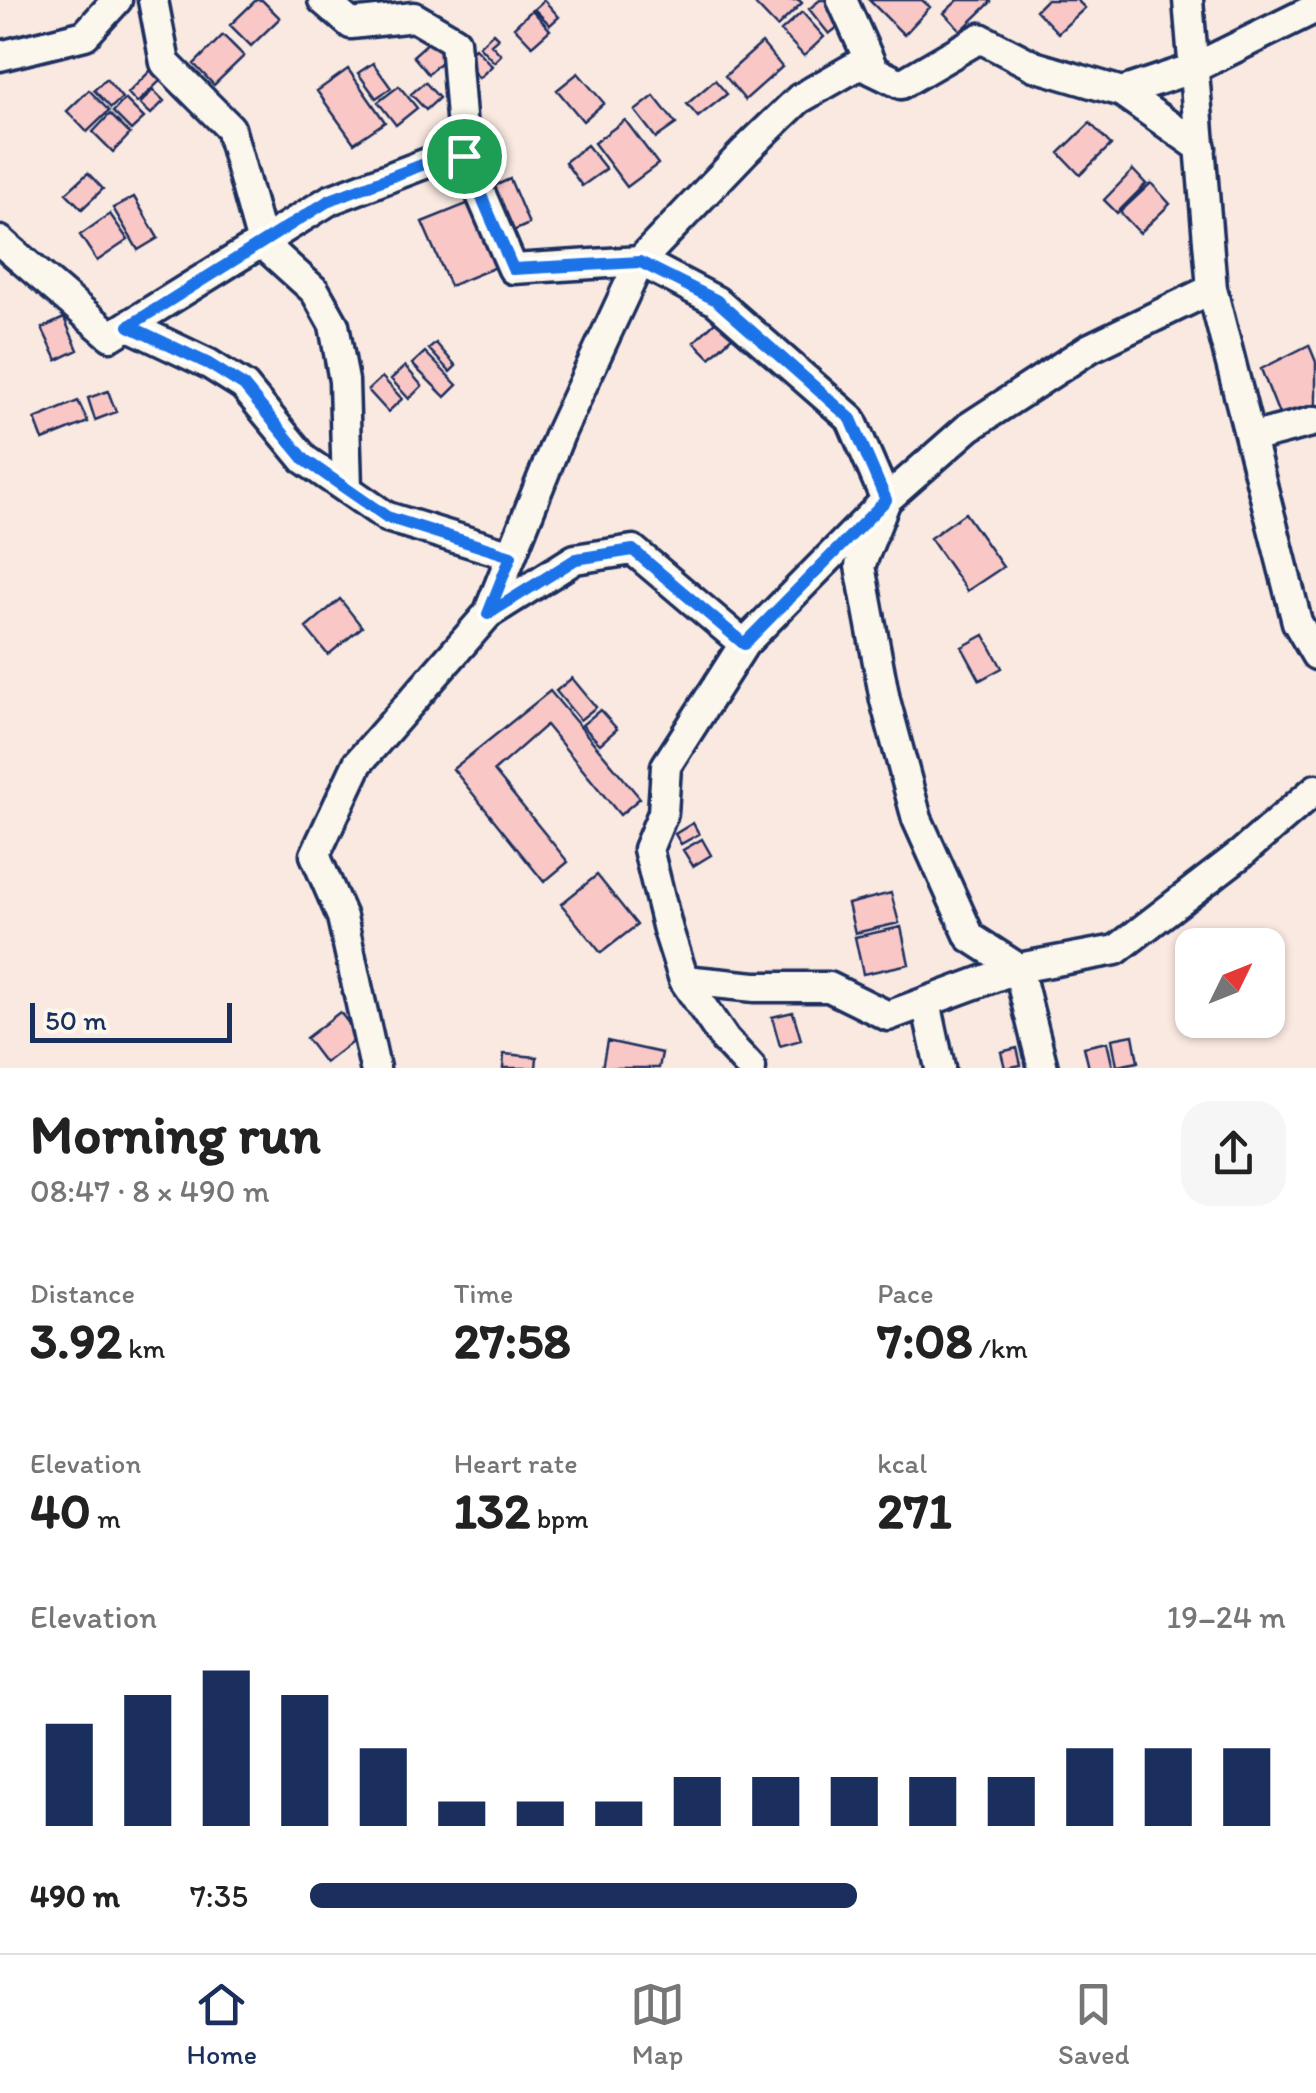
<!DOCTYPE html>
<html lang="en">
<head>
<meta charset="utf-8">
<style>
  body { margin:0; font-family:Itim,sans-serif; background:#f6f6f6; color:#222; height:100vh; display:flex; flex-direction:column; font-size:38px; white-space:nowrap }
  * { box-sizing:border-box; margin:0 }
  p { font-size:32px; color:#767676 }
  .icon { flex:none; width:55px; height:55px; fill:none; stroke:currentColor; stroke-width:2; stroke-linecap:round; stroke-linejoin:round }
  .map { position:relative; height:1068px; overflow:hidden }
  .drawer { display:flex; flex-direction:column; background:#fff; flex:1 }
  .drawer>* { flex:none }
  .needle { width:65px; rotate:47deg }
  .tools { position:absolute; left:1175px; top:928px; display:grid; gap:20px }
  .tools a { display:grid; place-items:center; width:110px; height:110px; border-radius:20px; background:#fff; box-shadow:0 2px 8px #0004; font-size:50px }
  .scale { position:absolute; left:30px; bottom:25px; width:202px; box-sizing:border-box; padding-left:10px; border:5px solid #1b2f5e; border-top:0; font-size:28px; line-height:35px; white-space:nowrap; color:#1b2f5e; -webkit-text-stroke:8px #fbf7ec; paint-order:stroke }
  .pin { position:absolute; display:grid; place-items:center; width:85px; height:85px; color:#fff; margin:-42px; border:5px solid #fff; border-radius:50%; box-shadow:0 2px 10px #0007 }
  .round { display:grid; place-items:center; flex:none; width:105px; height:105px; border-radius:30px; background:#f6f6f6 }
  .head { display:flex; align-items:center; justify-content:space-between; height:170px; padding:0 30px }
  h1 { font-size:55px; font-weight:700; line-height:75px }
  .metrics { display:grid; grid-template-columns:repeat(3,1fr); gap:15px; height:170px; padding:10px 30px }
  .metrics div { display:grid; align-content:center }
  .metrics b { font-size:50px; font-weight:700 }
  .metrics small { font-size:28px; font-weight:400 }
  .metrics p { font-size:28px }
  .chart { height:280px; padding:20px 30px }
  .chart p { display:flex; justify-content:space-between }
  .chart svg { width:100%; height:180px; margin-top:10px; stroke:#1b2f5e; stroke-width:6 }
  ul { padding:0 30px; list-style:none; font-size:32px }
  li { display:grid; grid-template-columns:160px 120px 1fr; align-items:center; height:75px }
  li i { height:25px; border-radius:12px; background:#1b2f5e }
  .tab-bar { display:flex; justify-content:space-around; align-items:center; height:140px; border-top:2px solid #e0e0e0; background:#fff; font-size:28px; color:#767676 }
  .tab-bar a { display:grid; justify-items:center; gap:5px }
  .tab-bar .selected { color:#1b2f5e }
  .map>svg:first-child { display:block }
  .building { fill:#f9c8c6; stroke:#1b2f5e; stroke-width:2.5 }
  .lines { fill:none; stroke-linecap:round; stroke-linejoin:round }
  .minor-casing { stroke:#1b2f5e; stroke-width:35 }
  .minor { stroke:#fbf7ec; stroke-width:28 }
  .route-casing { stroke:#fff; stroke-width:20 }
  .route { stroke:#1a73e8; stroke-width:12 }
</style>
</head>
<body>
<div class="map">
<svg width="1316" height="1068" viewBox="0 0 1316 1068">
  <rect width="100%" height="100%" fill="#fae9e1"/>
  <filter id="ink" filterUnits="userSpaceOnUse"><feTurbulence type="fractalNoise" baseFrequency=".01" numOctaves="2"/><feDisplacementMap in="SourceGraphic" scale="20" xChannelSelector="R" yChannelSelector="G"/><feConvolveMatrix kernelMatrix="1 2 1 2 8 2 1 2 1" color-interpolation-filters="sRGB"/></filter>
  <g filter="url(#ink)">
    <path class="building" d="M256,0H262L280,18L251,46L230,25Z
      M544,0L559,17L550,25L534,9Z
      M762,0H799L802,3L777,27L756,5Z
      M820,0H832L848,19L829,34L809,9Z
      M869,0H922L930,7L904,35Z
      M958,0H989L991,2L961,31L944,13Z
      M1046,0H1077L1085,8L1058,33L1036,10Z
      M532,10L550,30L532,46L514,27Z
      M802,12L824,37L804,56L781,31Z
      M493,33L498,38L491,44L501,55L494,62L479,46Z
      M223,35L244,56L214,85L194,64Z
      M431,40L446,57L428,74L413,56Z
      M762,43L782,67L745,100L725,76Z
      M475,48L492,66L479,78L462,59Z
      M373,63L391,88L376,98L358,73Z
      M348,69L385,122L354,143L317,91Z
      M151,70L161,80L137,103L128,93Z
      M578,73L604,103L583,121L557,90Z
      M106,79L122,98L111,108L94,90Z
      M715,80L727,94L698,117L687,104Z
      M425,82L439,98L426,110L411,94Z
      M399,86L417,108L396,125L378,102Z
      M89,90L109,111L87,132L67,111Z
      M153,90L164,101L151,114L140,104Z
      M654,96L676,124L656,138L635,111Z
      M125,99L144,118L131,130L113,112Z
      M110,114L130,134L113,152L93,132Z
      M625,120L658,164L627,187L594,143Z
      M1090,123L1111,145L1080,175L1059,153Z
      M587,145L606,169L582,186L565,162Z
      M1133,170L1146,184L1117,213L1104,200Z
      M88,173L103,189L82,209L66,193Z
      M510,179L529,224L511,232L492,187Z
      M1151,183L1170,204L1140,233L1120,212Z
      M134,197L158,238L138,250L113,208Z
      M469,203L496,267L450,286L422,222Z
      M110,214L128,240L97,261L80,235Z
      M723,314L739,330L710,358L694,342Z
      M64,318L78,350L57,360L42,328Z
      M436,343L456,366L450,372L429,349Z
      M1309,345L1316,362V409L1282,422L1261,369Z
      M425,352L457,385L445,397L412,364Z
      M405,366L422,386L409,399L391,379Z
      M382,377L402,399L388,412L368,390Z
      M108,391L116,412L95,420L88,398Z
      M78,401L88,422L43,440L35,419Z
      M965,513L1003,567L967,591L930,538Z
      M340,599L362,627L328,655L306,628Z
      M984,635L1002,668L980,680L962,647Z
      M572,678L596,707L580,720L556,691Z
      M550,691L640,798L620,815L546,725L494,771L568,862L544,882L453,769Z
      M600,710L617,729L600,744L582,725Z
      M693,823L699,834L681,844L675,834Z
      M702,839L711,855L693,866L683,850Z
      M597,875L637,925L601,953L561,904Z
      M891,893L899,923L855,933L848,904Z
      M901,927L909,964L863,974L855,937Z
      M340,1012L359,1037L325,1063L306,1038Z
      M793,1012L801,1040L780,1046L772,1017Z
      M1133,1035L1138,1062L1117,1066L1112,1039Z
      M607,1041L662,1053L659,1068H602Z
      M1107,1042L1113,1068H1089L1084,1047Z
      M1017,1048L1021,1065L1005,1068L1001,1052Z
      M504,1054L537,1057L536,1068H503Z"/>
    <g class="lines">
      <defs>
        <path id="minor" d="M153,0L165,63L230,128L262,243L315,291L334,325L344,381L347,489
          M323,0L351,24L414,17L455,41L464,155L513,269L640,261L716,301L851,419L886,500L969,427L1090,348L1212,289
          M842,0L874,71
          M1188,0L1212,289L1297,622L1316,655
          M0,56L85,35L117,0
          M1122,92L1201,148
          M0,241L111,336L330,200L427,163L464,155
          M129,326L209,364L244,386L305,460L387,517L511,555
          M1250,438L1316,421
          M886,500L860,566L885,700L917,819L970,937L1018,968L888,1016L829,987H755L684,980L668,930L648,849L663,813L666,766L744,644Z
          M488,614L575,559L633,550L744,644
          M684,980L725,1040L751,1068
          M926,1002L940,1068
          M375,1068L342,917L315,855L358,763L488,614L561,431L640,261L746,150L799,99L860,64L901,84L980,38L1034,66L1122,92L1194,68L1316,8
          M1043,1068L1018,968L1116,950L1242,853L1316,789"/>
      </defs>
      <use href="#minor" class="minor-casing"/>
      <use href="#minor" class="minor"/>
    </g>
  </g>
  <g class="lines" filter="url(#ink)">
    <defs>
      <path id="route" d="M464,156L513,269L640,262L716,300L851,419L886,500L744,644L633,550L576,559L488,614L511,556L387,517L305,460L244,386L209,364L129,326L330,200L427,163Z"/>
    </defs>
    <use href="#route" class="route-casing"/>
    <use href="#route" class="route"/>
  </g>
</svg>
<div class="tools">
<a><svg class="needle" viewBox="-14 -14 28 28"><path d="M0-13l5 13h-10z" fill="#e53935"/><path d="M0 13l5-13h-10z" fill="#767676"/></svg></a>
</div>
<div class="scale">50 m</div>
<div class="pin" style="left:464px;top:156px;background:#1e9e55"><svg class="icon" aria-label="arrive" viewBox="0 0 24 24"><path d="M6 21V4h12l-3 4 3 4H6"/></svg></div>
</div>
<section class="drawer">
<div class="head"><div><h1>Morning run</h1><p>08:47 · 8 × 490 m</p></div><a class="round"><svg class="icon" aria-label="share" viewBox="0 0 24 24"><path d="M12 15V3M7 8l5-5 5 5M5 13v7h14v-7"/></svg></a></div>
<div class="metrics">
<div><p>Distance</p><b>3.92<small> km</small></b></div>
<div><p>Time</p><b>27:58</b></div>
<div><p>Pace</p><b>7:08<small> /km</small></b></div>
</div>
<div class="metrics">
<div><p>Elevation</p><b>40<small> m</small></b></div>
<div><p>Heart rate</p><b>132<small> bpm</small></b></div>
<div><p>kcal</p><b>271</b></div>
</div>
<div class="chart"><p><span>Elevation</span>19–24 m</p>
<svg viewBox="0 0 160 44" preserveAspectRatio="none"><path d="M5 44V19M15 44V12M25 44V6M35 44V12M45 44V25M55 44V38M65 44V38M75 44V38M85 44V32M95 44V32M105 44V32M115 44V32M125 44V32M135 44V25M145 44V25M155 44V25"/></svg>
</div>
<ul>
<li><b>490 m</b>7:35<i style="width:56%"></i></li>
</ul>
</section>
<nav class="tab-bar">
<a class="selected"><svg class="icon" aria-label="home" viewBox="0 0 24 24"><path d="M3 11l9-7 9 7M6 9v11h12V9"/></svg>Home</a>
<a><svg class="icon" aria-label="map" viewBox="0 0 24 24"><path d="M3 6l6-2 6 2 6-2v14l-6 2-6-2-6 2zM9 4v14M15 6v14"/></svg>Map</a>
<a><svg class="icon" aria-label="saved" viewBox="0 0 24 24"><path d="M7 4h10v16l-5-4-5 4z"/></svg>Saved</a>
</nav>
</body>
</html>
